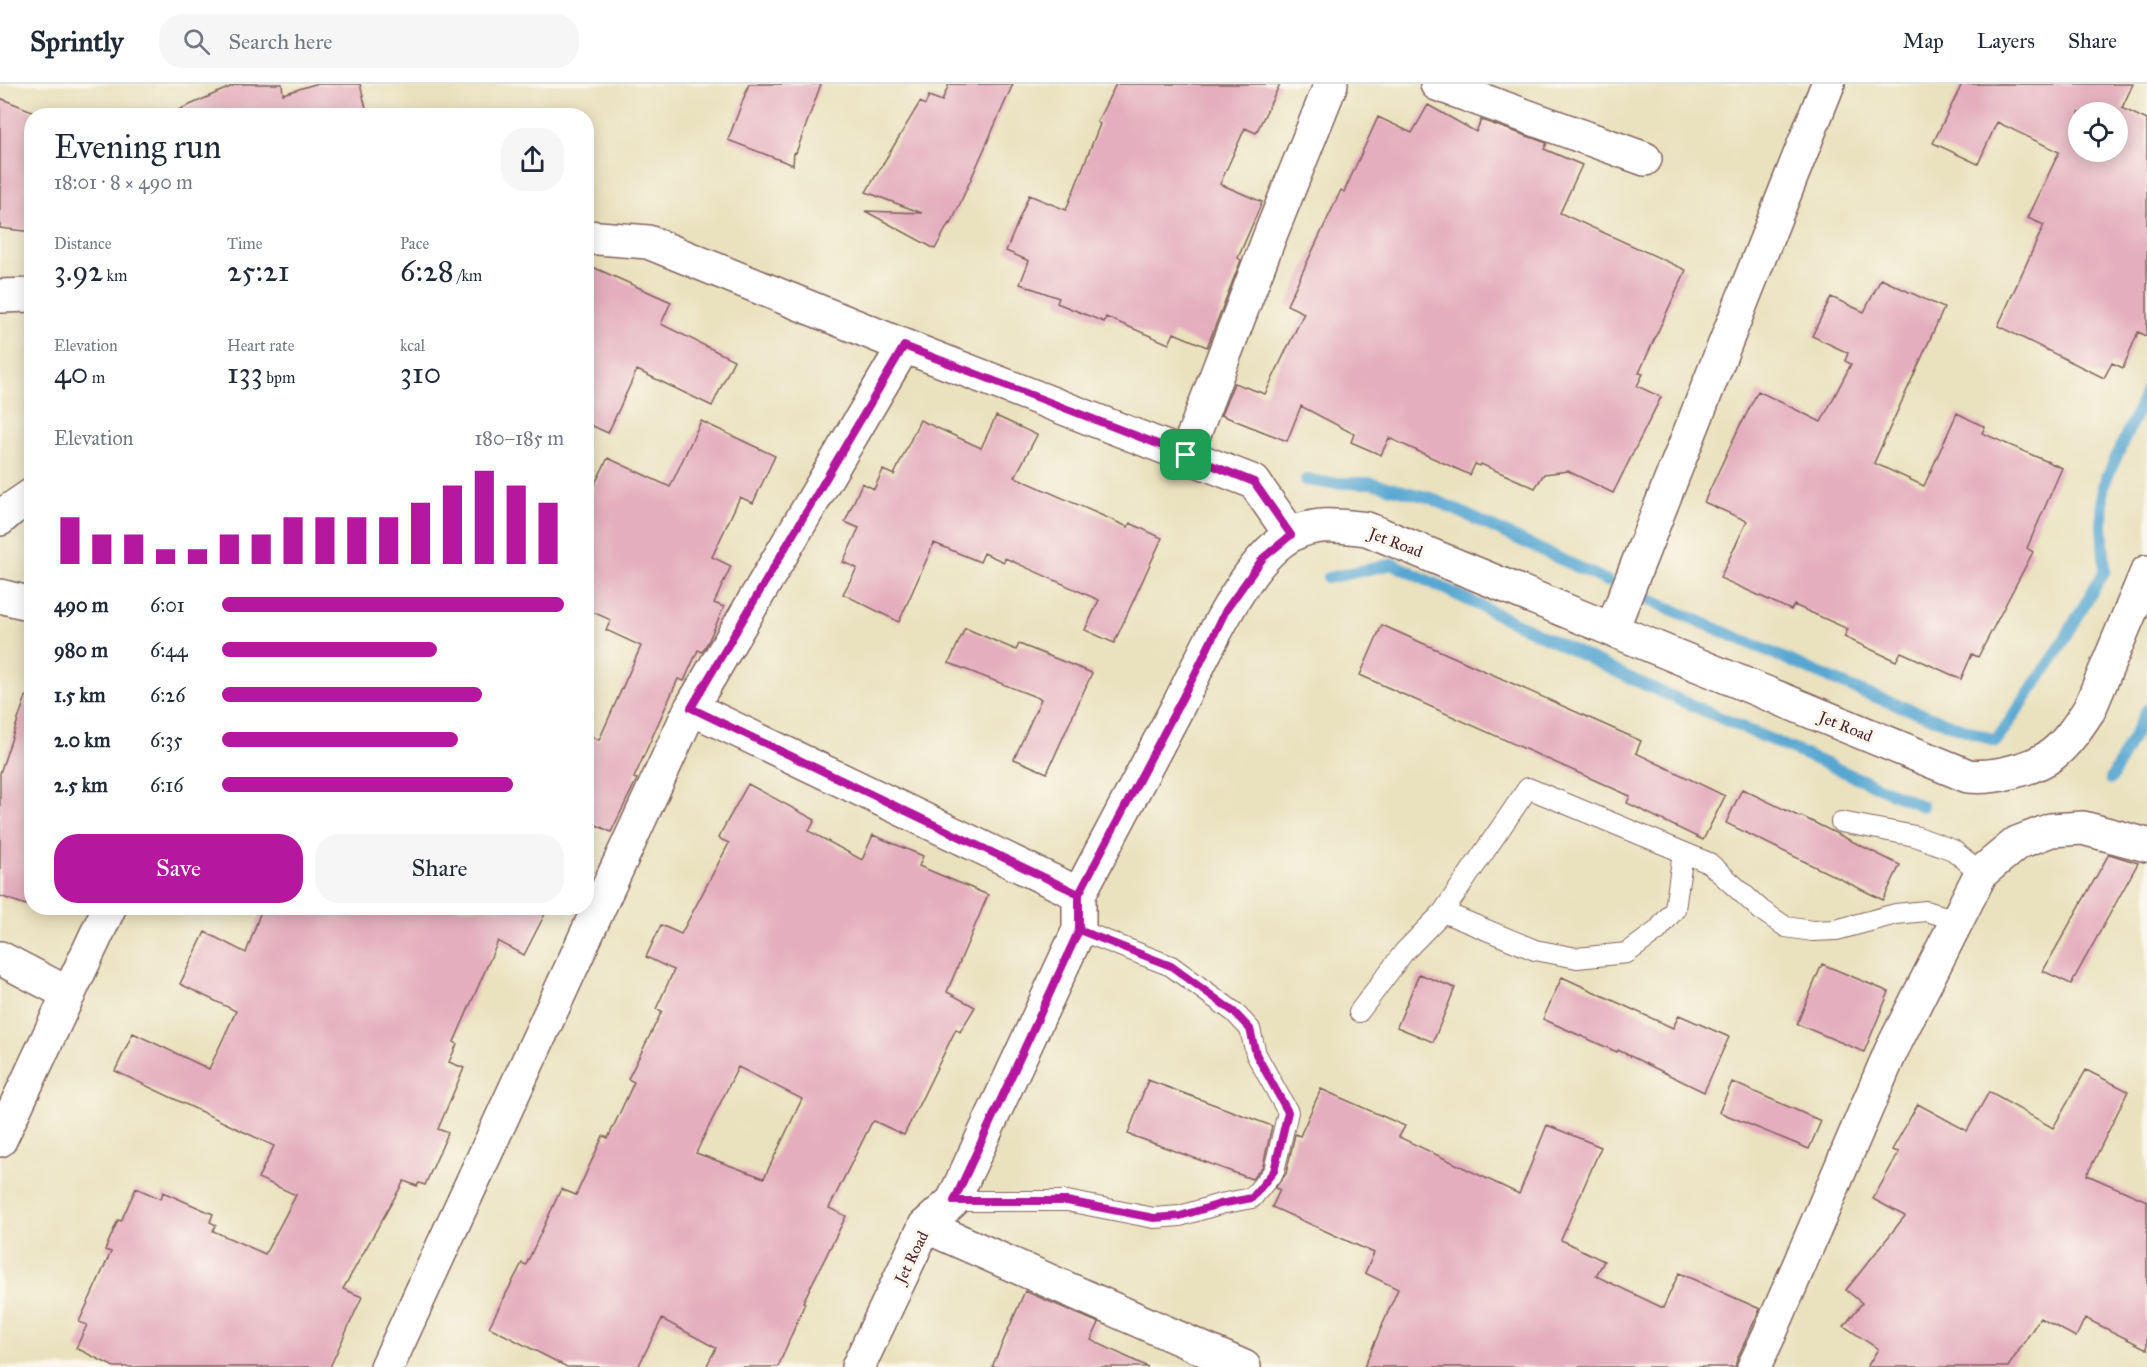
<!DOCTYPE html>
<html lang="en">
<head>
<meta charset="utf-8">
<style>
  body { margin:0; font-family:"IM FELL Great Primer",serif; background:#f6f6f7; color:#1f2937; height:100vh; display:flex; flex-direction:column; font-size:22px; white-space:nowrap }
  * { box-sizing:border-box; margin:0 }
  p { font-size:20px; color:#747a83 }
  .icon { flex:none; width:33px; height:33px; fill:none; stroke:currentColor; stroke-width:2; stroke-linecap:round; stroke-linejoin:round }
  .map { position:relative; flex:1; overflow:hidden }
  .panel { position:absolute; left:24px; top:24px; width:570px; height:807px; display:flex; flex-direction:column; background:#fff; border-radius:24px; box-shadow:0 3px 15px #0003 }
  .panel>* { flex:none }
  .tools { position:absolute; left:2068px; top:18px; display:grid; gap:12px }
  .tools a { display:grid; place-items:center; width:60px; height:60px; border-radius:50%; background:#fff; box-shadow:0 3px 15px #0003; font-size:30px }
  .pin { position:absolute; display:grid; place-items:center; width:51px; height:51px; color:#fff; margin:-26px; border-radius:12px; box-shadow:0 3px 9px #0006 }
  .round { display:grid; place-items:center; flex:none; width:63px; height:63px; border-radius:24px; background:#f6f6f7 }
  .headline { display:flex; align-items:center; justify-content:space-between; height:102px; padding:0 30px }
  h1 { font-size:33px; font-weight:600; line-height:45px }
  .figures { display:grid; grid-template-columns:repeat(3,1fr); gap:9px; height:102px; padding:6px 30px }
  .figures div { display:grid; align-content:center }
  .figures b { font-size:30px; font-weight:600 }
  .figures small { font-size:16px; font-weight:400 }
  .figures p { font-size:16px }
  .chart { height:168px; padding:12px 30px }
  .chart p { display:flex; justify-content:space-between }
  .chart svg { width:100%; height:108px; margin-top:6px; stroke:#b5179e; stroke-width:6 }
  .primary-button { display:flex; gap:12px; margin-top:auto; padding:12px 30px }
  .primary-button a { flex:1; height:69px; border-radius:24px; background:#b5179e; color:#fff; font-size:24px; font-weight:600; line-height:69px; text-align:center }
  .primary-button a+a { background:#f6f6f7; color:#1f2937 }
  ul { padding:0 30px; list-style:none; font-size:20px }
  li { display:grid; grid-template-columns:96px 72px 1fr; align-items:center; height:45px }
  li i { height:15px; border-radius:8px; background:#b5179e }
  header { display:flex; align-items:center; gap:36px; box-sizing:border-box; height:84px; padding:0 30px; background:#fff; border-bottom:2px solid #e0e1e3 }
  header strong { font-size:28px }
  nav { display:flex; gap:33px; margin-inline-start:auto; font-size:21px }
  .search { width:420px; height:54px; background:#f6f6f7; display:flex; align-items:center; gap:15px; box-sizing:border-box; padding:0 21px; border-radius:24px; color:#747a83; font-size:22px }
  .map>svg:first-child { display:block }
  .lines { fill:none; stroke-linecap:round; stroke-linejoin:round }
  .stream { stroke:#58a7d2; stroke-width:12 }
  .building { fill:#e4aebe; fill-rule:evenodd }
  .service-casing { stroke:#82635e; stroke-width:22 }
  .minor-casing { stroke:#82635e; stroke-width:36 }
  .secondary-casing { stroke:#82635e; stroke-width:36 }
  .service { stroke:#fff; stroke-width:20 }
  .minor { stroke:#fff; stroke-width:33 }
  .secondary { stroke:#fff; stroke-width:33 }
  .route-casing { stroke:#fff; stroke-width:12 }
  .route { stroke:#b5179e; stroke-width:8 }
  .labels { text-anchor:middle; stroke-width:6; stroke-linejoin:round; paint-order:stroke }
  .street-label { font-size:16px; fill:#4a1f2b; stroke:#fbf7ec }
</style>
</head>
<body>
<header>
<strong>Sprintly</strong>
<div class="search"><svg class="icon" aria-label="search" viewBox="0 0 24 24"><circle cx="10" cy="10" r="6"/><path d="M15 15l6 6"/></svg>Search here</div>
<nav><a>Map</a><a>Layers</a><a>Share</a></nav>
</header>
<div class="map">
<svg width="2147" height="1283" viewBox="0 0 2147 1283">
  <rect width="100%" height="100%" fill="#fbf7ec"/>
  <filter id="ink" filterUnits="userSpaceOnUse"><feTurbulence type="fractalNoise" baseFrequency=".0167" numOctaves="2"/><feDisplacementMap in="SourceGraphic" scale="12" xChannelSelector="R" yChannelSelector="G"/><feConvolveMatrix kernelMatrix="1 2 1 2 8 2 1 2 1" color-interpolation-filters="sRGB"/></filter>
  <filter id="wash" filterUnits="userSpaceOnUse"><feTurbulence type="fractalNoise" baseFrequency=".008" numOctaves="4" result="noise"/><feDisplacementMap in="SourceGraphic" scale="24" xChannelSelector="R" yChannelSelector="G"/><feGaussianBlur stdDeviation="1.35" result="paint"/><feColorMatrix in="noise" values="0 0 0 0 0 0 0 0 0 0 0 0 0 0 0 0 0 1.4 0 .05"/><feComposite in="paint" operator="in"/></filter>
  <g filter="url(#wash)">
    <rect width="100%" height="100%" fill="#eae1be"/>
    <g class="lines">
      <path class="stream" d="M1306,396L1328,399H1371L1431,414L1607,497
        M1328,494L1393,480L1632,595L1922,722
        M1650,516L1862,608L1996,657L2054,573L2105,486L2102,443L2103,402L2147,306
        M2111,695L2147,626"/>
    </g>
    <g id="blocks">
      <path class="building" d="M237,0H282L283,10L315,0H360L368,32H165Z
        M749,0H821L796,69L794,68L793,81L728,56Z
        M949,0H1013L951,140L949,139L935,165L865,127L922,129L866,108L920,18L925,21L929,12L942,17Z
        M1116,0H1280L1256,49L1245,44L1220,100L1262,118L1238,174L1241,176L1207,263L1174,249L1169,260L1106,233L1104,238L1057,219L1059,214L1020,200L1029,177L1006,167L1029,111L1066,126L1100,40L1097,38Z
        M1962,0H2133L2122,24L2147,36V252L2138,248L2123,284L2112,279L2104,294L1998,242L2044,141L2028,134L2059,68L1997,38L1978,80L1933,59ZM2079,28H2118V68H2079Z
        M0,14L32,27V148L0,144Z
        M1428,21L1476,48L1481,36L1547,59L1544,65L1582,81L1560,129L1686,186L1639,289L1643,290L1637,302L1661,313L1613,409L1568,387L1544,390L1535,404L1481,380L1480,382L1475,380L1470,391L1389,354L1381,371L1351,358L1354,350L1301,322L1287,357L1221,331L1234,299L1265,310L1304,229L1287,221L1341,106L1344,108L1378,33L1412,49Z
        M586,180L671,218L661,240L734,276L712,322L637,286L608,349L586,339Z
        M1881,195L1944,224L1874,379L1924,402L1957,329L1985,343L1982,349L2062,384L2027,464L2033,468L1978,573L1972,570L1961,595L1901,568L1896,577L1844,553L1848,545L1794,521L1791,526L1720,494L1747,437L1704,418L1741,339H1742L1758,307L1821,338L1851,280L1845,277L1848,269L1812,252L1831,213L1864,228Z
        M996,332L1037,351L1015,393L1128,443L1130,439L1162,454L1114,559L1085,546L1099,516L1005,474L1004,478L984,469L980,478L934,459L899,538L843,510L857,484L843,478L859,444L845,438L862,399L874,405L883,386L894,391L920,336L981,364Z
        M701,337L775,372L753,419L740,413L712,473L731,482L714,519L724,523L708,558L702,568L698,566L684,597L678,595L634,694L637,695L611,748L586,736V650L599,656L641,562L606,546L611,536L586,525V417L608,374L670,403Z
        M1382,541L1641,657L1636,669L1725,712L1703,756L1627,719L1630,712L1360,591Z
        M965,544L1016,566L1019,560L1092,589L1047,689L1014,675L1041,615L949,579Z
        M26,612L32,613V805L26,821L0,812V689Z
        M748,700L815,736L809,747L862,776L873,751L923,772L919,782L988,811L947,908L975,923L960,948L956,945L904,1051L874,1037L871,1040L829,1124L846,1132L803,1218L805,1219L778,1283H706L716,1264L662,1235L638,1283H567L489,1243L522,1179L526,1181L561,1105L576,1111L603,1052L608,1054L634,998L628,995L662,927L656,925L674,886L646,873L661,841L681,850L729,759L718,754ZM738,983L802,1015L764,1094L696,1069Z
        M1742,705L1800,733L1801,732L1900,781L1883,816L1726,739Z
        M2109,770L2138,779L2071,900L2043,887Z
        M262,824H548L524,871L498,857L454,958L457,960L449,978L464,984L438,1045L448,1049L425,1101L419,1099L417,1102L404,1097L343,1205L362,1213L330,1283H114L76,1264L87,1241L79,1238L111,1168L105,1166L118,1136L121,1137L136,1104L161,1115L163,1108L213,1130L210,1138L216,1141L213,1147L265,1170L296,1111L258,1094L274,1062L115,987L133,949L209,985L236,927L180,900L205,848L246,869Z
        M1822,880L1889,908L1864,968L1797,940Z
        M1419,890L1455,904L1433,958L1397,943Z
        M1562,893L1673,944L1679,931L1729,953L1704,1008L1618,966L1617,968L1543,935Z
        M2086,986L2128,1007L2087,1091L2147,1117V1265L2085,1234L2076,1253L2040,1234L2008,1283H1867L1878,1265L1844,1242L1862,1219L1846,1206L1905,1132L1873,1115L1899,1068L1892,1066L1918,1020L1967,1047L1989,1008L2053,1044Z
        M1148,996L1272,1042L1263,1082L1252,1095L1128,1050Z
        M1732,998L1821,1037L1809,1065L1719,1028Z
        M1321,1005L1405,1042L1399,1053L1519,1110L1547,1041L1601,1063L1561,1156L1604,1177L1596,1192L1663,1224L1679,1189L1760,1225L1737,1275L1735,1283H1364L1398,1205L1365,1189L1374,1169L1272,1123L1280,1106L1275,1104L1286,1090L1295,1050L1300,1052Z
        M1025,1207L1099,1239L1091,1256L1148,1283H992Z"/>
    </g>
  </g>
  <g filter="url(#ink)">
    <use href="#blocks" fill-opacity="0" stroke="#82635e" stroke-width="1.5"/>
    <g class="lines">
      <defs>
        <path id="service" d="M1841,738L1915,752L1953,766L1981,789
          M1443,828L1535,866L1577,874L1627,869L1657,847L1675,825L1683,769
          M1359,928L1404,868L1443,828L1528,704L1709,779L1761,826L1786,843L1812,847L1836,846L1896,830L1926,827L1957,836
          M953,1117H1067L1154,1134L1180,1132L1220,1120L1252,1114L1274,1087L1288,1028L1256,970L1250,945L1234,928L1171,882L1079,846"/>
        <path id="minor" d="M1437,0L1645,75
          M586,153L648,158L904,262L1254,398L1291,451
          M0,212L32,211
          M1186,371L1271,149L1331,0
          M0,435L10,426L32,411
          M0,512L32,520
          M1612,545L1828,0
          M691,624L1079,810
          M0,874L69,910
          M0,1056L109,824
          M925,1142L1244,1283
          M387,1283L691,624L904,262
          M1754,1283L1770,1249L1891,967L1981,789L2017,759L2051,746L2083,744L2147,761"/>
        <path id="secondary" d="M858,1283L925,1142L953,1117L1079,846V810C1111,749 1143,689 1175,628C1201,579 1242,478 1291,451C1317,437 1340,442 1367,445L1968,692C1992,695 2034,685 2053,670C2068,658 2079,641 2089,626L2147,488"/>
      </defs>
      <use href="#service" class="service-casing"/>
      <use href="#minor" class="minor-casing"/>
      <use href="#secondary" class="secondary-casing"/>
      <use href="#service" class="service"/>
      <use href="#minor" class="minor"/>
      <use href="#secondary" class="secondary"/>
    </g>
  </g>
  <g class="lines" filter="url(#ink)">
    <defs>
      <path id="route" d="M1186,371L904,262L691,624L1079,810V846L954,1117H1067L1154,1134L1180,1132L1220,1120L1252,1114L1274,1087L1288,1028L1256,970L1250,945L1234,928L1171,882L1079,846V810L1196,588L1226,526L1263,474L1291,451L1254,398L1186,371"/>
    </defs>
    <use href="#route" class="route-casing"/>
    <use href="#route" class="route"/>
  </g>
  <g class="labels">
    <g class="street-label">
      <text transform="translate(1396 458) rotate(21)" y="6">Jet Road</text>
      <text transform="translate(1846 642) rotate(22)" y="6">Jet Road</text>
      <text transform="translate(911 1173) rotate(-64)" y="6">Jet Road</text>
    </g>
  </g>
</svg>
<div class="tools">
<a><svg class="icon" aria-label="locate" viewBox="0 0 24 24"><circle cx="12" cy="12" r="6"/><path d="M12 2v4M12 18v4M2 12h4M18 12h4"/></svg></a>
</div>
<div class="pin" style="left:1186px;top:371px;background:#1e9e55"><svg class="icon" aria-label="arrive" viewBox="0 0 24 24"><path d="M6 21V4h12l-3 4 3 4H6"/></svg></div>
<section class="panel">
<div class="headline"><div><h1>Evening run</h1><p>18:01 · 8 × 490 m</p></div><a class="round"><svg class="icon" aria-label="share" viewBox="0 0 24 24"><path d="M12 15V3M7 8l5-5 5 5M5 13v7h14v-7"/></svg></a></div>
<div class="figures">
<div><p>Distance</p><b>3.92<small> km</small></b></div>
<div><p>Time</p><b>25:21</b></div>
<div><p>Pace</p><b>6:28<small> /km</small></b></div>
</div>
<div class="figures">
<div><p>Elevation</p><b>40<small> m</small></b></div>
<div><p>Heart rate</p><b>133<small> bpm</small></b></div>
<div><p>kcal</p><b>310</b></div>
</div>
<div class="chart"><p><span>Elevation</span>180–185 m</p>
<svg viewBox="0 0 160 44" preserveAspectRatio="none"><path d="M5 44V25M15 44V32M25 44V32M35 44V38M45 44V38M55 44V32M65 44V32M75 44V25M85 44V25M95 44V25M105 44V25M115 44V19M125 44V12M135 44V6M145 44V12M155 44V19"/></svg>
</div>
<ul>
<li><b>490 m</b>6:01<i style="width:100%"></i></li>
<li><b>980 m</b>6:44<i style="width:63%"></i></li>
<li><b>1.5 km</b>6:26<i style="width:76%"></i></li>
<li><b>2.0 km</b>6:35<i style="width:69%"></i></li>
<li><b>2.5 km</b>6:16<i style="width:85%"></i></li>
</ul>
<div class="primary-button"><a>Save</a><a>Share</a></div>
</section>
</div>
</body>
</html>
